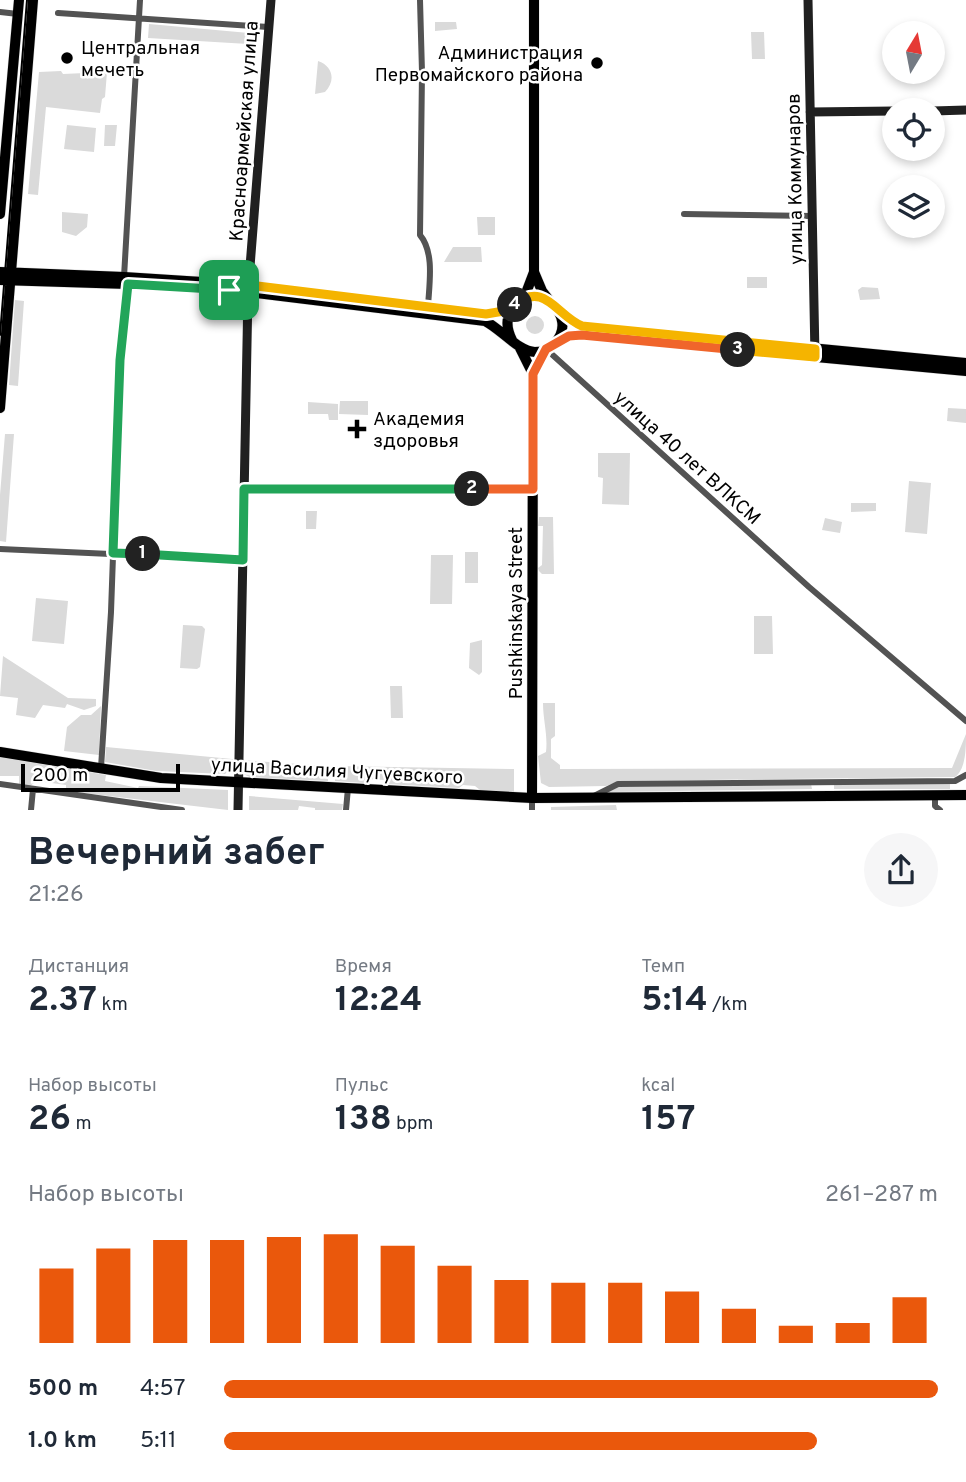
<!DOCTYPE html>
<html lang="ru">
<head>
<meta charset="utf-8">
<style>
  body { margin:0; font-family:Overpass,sans-serif; background:#f6f6f7; color:#1f2937; height:100vh; display:flex; flex-direction:column; font-size:26px; white-space:nowrap }
  * { box-sizing:border-box; margin:0 }
  p { font-size:23px; color:#747a83 }
  .icon { flex:none; width:38px; height:38px; fill:none; stroke:currentColor; stroke-width:2; stroke-linecap:round; stroke-linejoin:round }
  .map { position:relative; height:810px; overflow:hidden }
  .details { display:flex; flex-direction:column; background:#fff; flex:1 }
  .details>* { flex:none }
  .needle { width:46px; rotate:10deg }
  .controls { position:absolute; left:882px; top:21px; display:grid; gap:14px }
  .controls a { display:grid; place-items:center; width:63px; height:63px; border-radius:50%; background:#fff; box-shadow:0 4px 10px #0003; font-size:35px }
  .scale { position:absolute; left:21px; bottom:18px; width:159px; box-sizing:border-box; padding-left:7px; border:4px solid #000; border-top:0; font-size:19px; line-height:24px; white-space:nowrap; color:#000; -webkit-text-stroke:5px #fff; paint-order:stroke }
  .pin { position:absolute; display:grid; place-items:center; width:60px; height:60px; color:#fff; margin:-30px; border-radius:14px; box-shadow:0 4px 10px #0006 }
  .km { position:absolute; width:35px; height:35px; margin:-18px; border-radius:50%; background:#222; color:#fff; font-size:19px; line-height:35px; text-align:center }
  .round { display:grid; place-items:center; flex:none; width:74px; height:74px; border-radius:37px; background:#f6f6f7 }
  .head { display:flex; align-items:center; justify-content:space-between; height:119px; padding:0 28px }
  h1 { font-size:38px; font-weight:700; line-height:52px }
  .metrics { display:grid; grid-template-columns:repeat(3,1fr); gap:10px; height:119px; padding:7px 28px }
  .metrics div { display:grid; align-content:center }
  .metrics b { font-size:35px; font-weight:700 }
  .metrics small { font-size:19px; font-weight:400 }
  .metrics p { font-size:19px }
  .chart { height:196px; padding:14px 28px }
  .chart p { display:flex; justify-content:space-between }
  .chart svg { width:100%; height:126px; margin-top:7px; stroke:#ea580c; stroke-width:6 }
  ul { padding:0 28px; list-style:none; font-size:23px }
  li { display:grid; grid-template-columns:112px 84px 1fr; align-items:center; height:52px }
  li i { height:18px; border-radius:9px; background:#ea580c }
  .map>svg:first-child { display:block }
  .green { fill:#dadada }
  .lines { fill:none; stroke-linecap:round; stroke-linejoin:round }
  .primary-casing { stroke:#dbdbdb; stroke-width:11 }
  .street { stroke:#535353; stroke-width:6 }
  .secondary { stroke:#202020; stroke-width:9 }
  .primary { stroke:#000; stroke-width:10 }
  .tram { stroke:#000; stroke-width:2 }
  .split-1-casing { stroke:#fff; stroke-width:14 }
  .split-2-casing { stroke:#fff; stroke-width:14 }
  .split-3-casing { stroke:#fff; stroke-width:14 }
  .split-4-casing { stroke:#fff; stroke-width:14 }
  .split-5-casing { stroke:#fff; stroke-width:14 }
  .split-1 { stroke:#22a559; stroke-width:9 }
  .split-2 { stroke:#22a559; stroke-width:9 }
  .split-3 { stroke:#f0652b; stroke-width:9 }
  .split-4 { stroke:#f5b400; stroke-width:9 }
  .split-5 { stroke:#f5b400; stroke-width:9 }
  .poi-dot { fill:#000; stroke:#fff; stroke-width:2.5 }
  .labels { text-anchor:middle; stroke-width:5; stroke-linejoin:round; paint-order:stroke }
  .poi-label { font-size:19px; fill:#000; stroke:#fff; text-anchor:start }
  .street-label { font-size:19px; fill:#000; stroke:#fff }
</style>
</head>
<body>
<div class="map">
<svg width="966" height="810" viewBox="0 0 966 810">
  <rect width="100%" height="100%" fill="#fff"/>
  <path class="green" d="M435,22H456L457,29L435,31Z
    M149,24L249,33L248,44L148,38Z
    M751,32H764L765,59H752Z
    M318,61C333,66 336,81 325,92L315,94Z
    M61,71L63,74L107,72L105,97L102,99L100,113L46,107L38,195L28,194L39,72Z
    M67,125L96,128L94,152L64,149Z
    M105,125H117L115,146H104Z
    M62,212L88,214L87,227L76,236L62,232Z
    M477,217H495V235H478Z
    M453,247H481L482,262H444Z
    M747,277H767V288H747Z
    M862,287L878,288L880,299L860,300L858,290Z
    M15,300L24,301L18,386L9,385Z
    M526 325a9 9 0 1 1 18 0a9 9 0 1 1-18 0Z
    M340,401H368V415L339,414Z
    M308,402L338,404V420H329L328,414H308Z
    M948,408L966,409V423L947,421Z
    M5,434H14L6,542L0,541V495Z
    M598,453H630L629,505L602,504L603,478L598,477Z
    M909,481L931,483L927,534L905,532Z
    M851,503H876V511L851,512Z
    M306,511H317L316,529H306Z
    M539,517H553L554,574H542L539,571L538,568L542,565L543,526H538Z
    M825,518L842,522L840,533L822,530Z
    M465,552H478V583H465Z
    M431,555H453L452,604H430Z
    M36,598L68,601L64,644L32,641Z
    M754,616H772L773,654H754Z
    M183,625L202,626L205,629L200,667L197,669L180,668Z
    M482,640V672L479,675L469,668L470,643Z
    M3,656L68,698L96,699V706L84,710L67,704L65,708L43,705L35,718L16,715L18,698L0,696Z
    M390,686H402L403,718H391Z
    M543,703H555V736L551,739V758L560,765V769L952,768L966,734C966,748 966,769 955,777L619,781L606,786L549,787L541,783L538,756L546,752C548,735 543,720 543,703Z
    M101,706L99,755L64,751L67,727L81,715H91Z
    M106,747L232,759H233L230,769L225,774L156,771L105,762Z
    M0,757L106,775L105,781L138,788L139,786L228,790V810L66,791V785L37,781L30,786L19,785V776H0Z
    M241,760L328,766V781L250,777L243,774Z
    M335,766L514,769V792L480,790L475,786L463,785L459,788L386,784L384,780L366,779L364,783L335,781Z
    M834,783H950V789H834Z
    M811,784L812,789L607,792L618,787Z
    M249,796L343,804L342,810H315V808L299,806L298,810H249Z
    M616,805L617,810H551V807Z"/>
  <g class="lines">
    <defs>
      <path id="primary" d="M0,214L19,0
        M0,272L124,277L249,285L486,314L504,311L514,305
        M534,272L542,291L549,300
        M0,280L128,284L248,292L485,321C501,329 519,352 535,352C542,352 549,349 554,344C582,316 533,276 512,309C505,319 507,330 512,340
        M519,301L526,293L534,272V0
        M560,311L568,319L582,326L966,363
        M555,343L569,336L582,335L966,371
        M520,348L533,374L532,798
        M0,408L33,0
        M0,752L161,778L532,798L966,795"/>
    </defs>
    <use href="#primary" class="primary-casing"/>
    <path class="street" d="M420,0L422,72L420,235C435,253 429,285 428,307
      M0,12L18,14
      M58,13L268,27
      M684,214L812,216
      M124,277L140,0
      M546,349L809,587L966,721
      M244,489H533
      M0,549L243,560
      M101,768L111,612L120,360L128,284
      M0,784L182,810
      M935,795V806L940,810
      M594,796L618,784L955,781L966,775
      M532,798V810
      M31,810L33,789
      M346,810L348,788"/>
    <path class="secondary" d="M808,0L815,356
      M933,111L966,110
      M810,112L894,111
      M238,810L248,292L271,0"/>
    <use href="#primary" class="primary"/>
    <path class="tram" d="M0,335L27,0"/>
  </g>
  <g class="lines">
    <defs>
      <path id="split-1" d="M143,554L113,553L120,360L128,284L229,290"/>
      <path id="split-2" d="M143,554L243,560L244,489H472"/>
      <path id="split-3" d="M472,489H533V374L546,349L569,336L582,335L738,350"/>
      <path id="split-4" d="M515,305C544,280 557,316 582,326L815,349V357L738,350"/>
      <path id="split-5" d="M229,290L248,292L249,285L486,314L504,311L515,305"/>
    </defs>
    <use href="#split-1" class="split-1-casing"/>
    <use href="#split-2" class="split-2-casing"/>
    <use href="#split-3" class="split-3-casing"/>
    <use href="#split-4" class="split-4-casing"/>
    <use href="#split-5" class="split-5-casing"/>
    <use href="#split-1" class="split-1"/>
    <use href="#split-2" class="split-2"/>
    <use href="#split-3" class="split-3"/>
    <use href="#split-4" class="split-4"/>
    <use href="#split-5" class="split-5"/>
  </g>
  <g class="poi-dot">
    <circle cx="67" cy="58" r="7"/>
    <circle cx="597" cy="63" r="7"/>
    <path d="M353.5 418.5h7v7h7v7h-7v7h-7v-7h-7v-7h7z"/>
  </g>
  <g class="labels">
    <g class="poi-label">
      <text x="81" y="54">Центральная<tspan x="81" dy="22">мечеть</tspan></text>
      <text x="583" y="59" text-anchor="end">Администрация<tspan x="583" dy="22">Первомайского района</tspan></text>
      <text x="373" y="425">Академия<tspan x="373" dy="22">здоровья</tspan></text>
    </g>
    <g class="street-label">
      <text transform="translate(243 131) rotate(-86)" y="7">Красноармейская улица</text>
      <text transform="translate(794 179) rotate(-91)" y="7">улица Коммунаров</text>
      <text transform="translate(688 457) rotate(42)" y="7">улица 40 лет ВЛКСМ</text>
      <text transform="translate(515 613) rotate(-90)" y="7">Pushkinskaya Street</text>
      <text transform="translate(337 770) rotate(3)" y="7">улица Василия Чугуевского</text>
    </g>
  </g>
</svg>
<div class="controls">
<a><svg class="needle" viewBox="-14 -14 28 28"><path d="M0-13l5 13h-10z" fill="#e53935"/><path d="M0 13l5-13h-10z" fill="#747a83"/></svg></a>
<a><svg class="icon" aria-label="locate" viewBox="0 0 24 24"><circle cx="12" cy="12" r="6"/><path d="M12 2v4M12 18v4M2 12h4M18 12h4"/></svg></a>
<a><svg class="icon" aria-label="layers" viewBox="0 0 24 24"><path d="M12 4l9 5-9 5-9-5zM3 14l9 5 9-5"/></svg></a>
</div>
<div class="scale">200 m</div>
<div class="pin" style="left:229px;top:290px;background:#1e9e55"><svg class="icon" aria-label="arrive" viewBox="0 0 24 24"><path d="M6 21V4h12l-3 4 3 4H6"/></svg></div>
<b class="km" style="left:143px;top:554px">1</b>
<b class="km" style="left:472px;top:489px">2</b>
<b class="km" style="left:738px;top:350px">3</b>
<b class="km" style="left:515px;top:305px">4</b>
</div>
<section class="details">
<div class="head"><div><h1>Вечерний забег</h1><p>21:26</p></div><a class="round"><svg class="icon" aria-label="share" viewBox="0 0 24 24"><path d="M12 15V3M7 8l5-5 5 5M5 13v7h14v-7"/></svg></a></div>
<div class="metrics">
<div><p>Дистанция</p><b>2.37<small> km</small></b></div>
<div><p>Время</p><b>12:24</b></div>
<div><p>Темп</p><b>5:14<small> /km</small></b></div>
</div>
<div class="metrics">
<div><p>Набор высоты</p><b>26<small> m</small></b></div>
<div><p>Пульс</p><b>138<small> bpm</small></b></div>
<div><p>kcal</p><b>157</b></div>
</div>
<div class="chart"><p><span>Набор высоты</span>261–287 m</p>
<svg viewBox="0 0 160 44" preserveAspectRatio="none"><path d="M5 44V18M15 44V11M25 44V8M35 44V8M45 44V7M55 44V6M65 44V10M75 44V17M85 44V22M95 44V23M105 44V23M115 44V26M125 44V32M135 44V38M145 44V37M155 44V28"/></svg>
</div>
<ul>
<li><b>500 m</b>4:57<i style="width:100%"></i></li>
<li><b>1.0 km</b>5:11<i style="width:83%"></i></li>
</ul>
</section>
</body>
</html>
